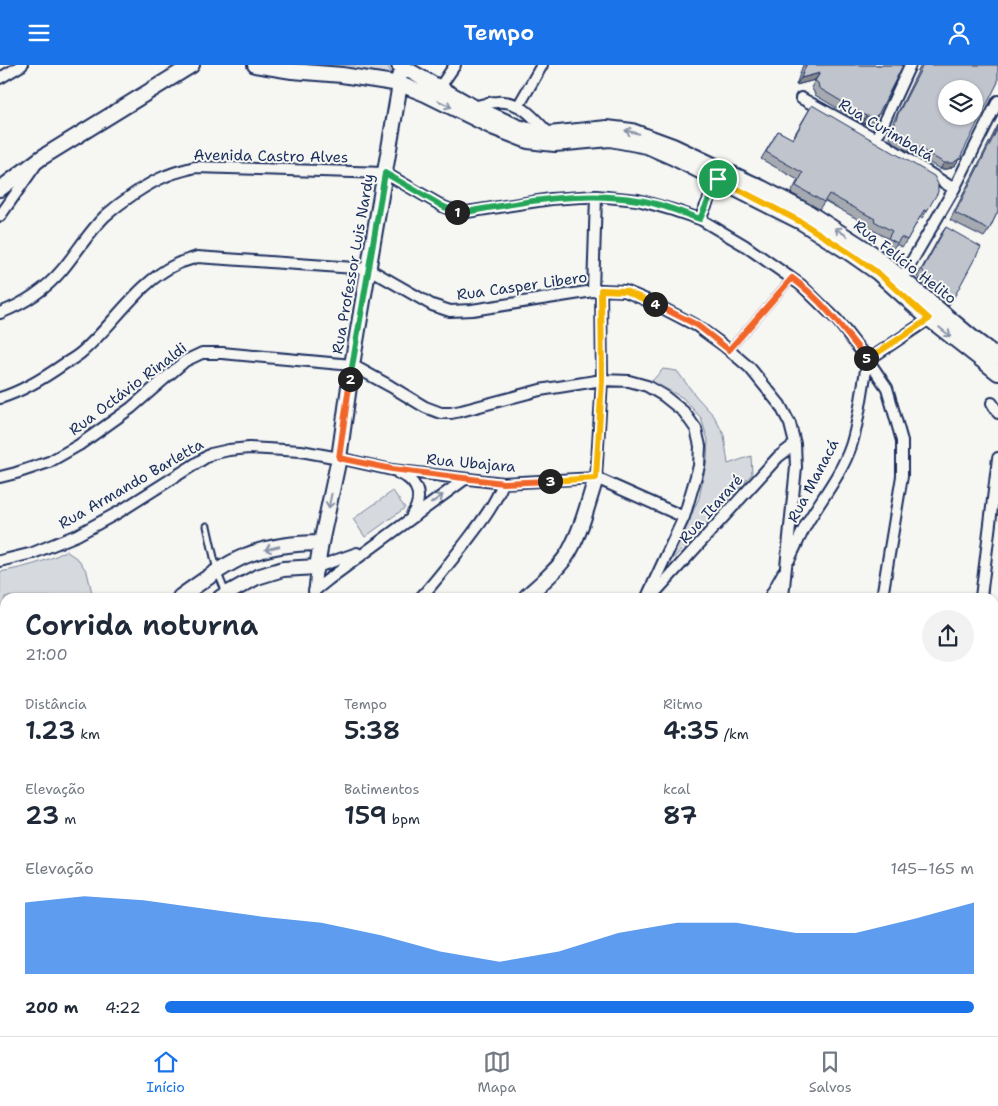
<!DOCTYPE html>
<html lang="pt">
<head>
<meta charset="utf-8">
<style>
  body { margin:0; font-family:"Shantell Sans",sans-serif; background:#f2f2f3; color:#1f2937; height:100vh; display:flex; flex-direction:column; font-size:19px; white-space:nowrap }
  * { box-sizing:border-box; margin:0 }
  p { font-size:16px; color:#747a83 }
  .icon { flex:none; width:28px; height:28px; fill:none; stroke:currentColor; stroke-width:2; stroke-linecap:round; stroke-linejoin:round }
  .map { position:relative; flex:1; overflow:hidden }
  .side { position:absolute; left:0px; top:528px; width:999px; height:444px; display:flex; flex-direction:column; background:#fff; border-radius:15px 15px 0 0; box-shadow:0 1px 4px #0004 }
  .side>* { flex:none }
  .fabs { position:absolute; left:938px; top:15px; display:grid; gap:10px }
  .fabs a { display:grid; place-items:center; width:45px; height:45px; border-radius:50%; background:#fff; box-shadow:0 1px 4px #0004; font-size:25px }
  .pin { position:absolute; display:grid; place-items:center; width:42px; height:42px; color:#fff; margin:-21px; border:2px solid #fff; border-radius:50%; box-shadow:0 1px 5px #0007 }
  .km { position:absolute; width:25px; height:25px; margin:-12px; border-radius:50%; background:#222; color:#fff; font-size:14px; line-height:25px; text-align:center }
  .round { display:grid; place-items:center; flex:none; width:52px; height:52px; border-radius:26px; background:#f2f2f3 }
  .headline { display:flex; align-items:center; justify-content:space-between; height:85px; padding:0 25px }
  h1 { font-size:28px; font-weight:600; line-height:38px }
  .metrics { display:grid; grid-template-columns:repeat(3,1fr); gap:8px; height:85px; padding:5px 25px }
  .metrics div { display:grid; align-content:center }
  .metrics b { font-size:25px; font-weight:600 }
  .metrics small { font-size:14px; font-weight:400 }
  .metrics p { font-size:14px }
  .chart { height:140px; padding:10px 25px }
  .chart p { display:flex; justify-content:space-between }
  .chart svg { width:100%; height:90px; margin-top:5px; fill:#1a73e8; opacity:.7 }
  ul { padding:0 25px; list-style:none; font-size:16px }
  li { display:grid; grid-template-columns:80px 60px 1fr; align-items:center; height:38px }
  li i { height:12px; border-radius:6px; background:#1a73e8 }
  header { display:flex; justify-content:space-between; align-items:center; height:65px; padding:0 25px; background:#1a73e8; color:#fff; font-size:22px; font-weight:600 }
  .tab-bar { display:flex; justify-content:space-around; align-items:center; height:70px; border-top:1px solid #e0e1e3; background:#fff; font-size:14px; color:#747a83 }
  .tab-bar a { display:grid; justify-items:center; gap:2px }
  .tab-bar .current { color:#1a73e8 }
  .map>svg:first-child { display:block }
  .green { fill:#d6d9dd; stroke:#78849e }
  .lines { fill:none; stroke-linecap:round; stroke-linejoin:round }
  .lane-casing { stroke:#1b2f5e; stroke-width:9 }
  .street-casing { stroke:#1b2f5e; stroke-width:14 }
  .secondary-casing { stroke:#1b2f5e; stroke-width:18 }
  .lane { stroke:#f6f6f2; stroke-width:5 }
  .street { stroke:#f6f6f2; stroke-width:10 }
  .secondary { stroke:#f6f6f2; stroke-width:14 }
  .wall { fill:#a5a9b0; stroke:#1b2f5e }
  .shaded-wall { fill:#868990; stroke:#1b2f5e }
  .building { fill:#c0c4cd; stroke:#1b2f5e; fill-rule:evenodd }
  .oneway { stroke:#8892a8 }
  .split-1-casing { stroke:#fff; stroke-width:10 }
  .split-2-casing { stroke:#fff; stroke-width:10 }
  .split-3-casing { stroke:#fff; stroke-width:10 }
  .split-4-casing { stroke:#fff; stroke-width:10 }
  .split-5-casing { stroke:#fff; stroke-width:10 }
  .split-6-casing { stroke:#fff; stroke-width:10 }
  .split-1 { stroke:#22a559; stroke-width:6 }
  .split-2 { stroke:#22a559; stroke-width:6 }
  .split-3 { stroke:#f0652b; stroke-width:6 }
  .split-4 { stroke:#f5b400; stroke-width:6 }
  .split-5 { stroke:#f0652b; stroke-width:6 }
  .split-6 { stroke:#f5b400; stroke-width:6 }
  .labels { text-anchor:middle; stroke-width:4; stroke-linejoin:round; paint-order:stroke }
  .street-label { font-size:15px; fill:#1b2f5e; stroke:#f6f6f2 }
</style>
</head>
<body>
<header><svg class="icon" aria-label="menu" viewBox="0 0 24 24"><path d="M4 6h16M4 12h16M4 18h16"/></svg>Tempo<svg class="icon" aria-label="person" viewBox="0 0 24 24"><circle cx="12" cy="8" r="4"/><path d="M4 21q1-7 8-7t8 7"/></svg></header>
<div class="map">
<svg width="998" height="971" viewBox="0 0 998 971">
  <rect width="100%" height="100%" fill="#f6f6f2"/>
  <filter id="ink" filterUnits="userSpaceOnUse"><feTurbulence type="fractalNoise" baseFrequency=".02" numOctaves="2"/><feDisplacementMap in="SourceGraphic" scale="10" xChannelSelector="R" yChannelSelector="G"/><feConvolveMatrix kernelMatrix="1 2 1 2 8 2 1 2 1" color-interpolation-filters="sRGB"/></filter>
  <g filter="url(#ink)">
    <path class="green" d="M310,0H387L390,5L392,12Z
      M663,304L677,306L695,330L714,351L724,370L728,399L751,391L752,409L669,498L699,433L707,394L708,375L701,353L683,333L652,316Z
      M393,426L405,443L365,472L353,454Z
      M66,486L79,495L87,507L93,532H5V582L0,585V507C22,503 46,497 66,486Z"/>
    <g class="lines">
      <defs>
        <path id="lane" d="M729,285L791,214
          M207,461L217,506L226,528"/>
        <path id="street" d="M0,13L22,0
          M440,22L455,0
          M801,33L876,74L954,124
          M519,40L542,0
          M474,42C481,40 490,37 497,37C521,35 534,53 549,69
          M876,74L910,0
          M0,151L35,101
          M700,154L718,114
          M902,213L954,124L998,36
          M593,226L596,131
          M0,248C23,239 46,224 62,205C77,187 89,167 105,151C121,137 146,119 166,111C175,107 185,105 195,102L385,108L444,142L460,148L551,134L596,131L638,135L673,145L700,154L744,180L801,220L837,255L868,295L887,323L902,376V411L882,532
          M0,333C23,326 44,313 64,299C71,295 78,291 83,286C113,260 140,216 175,200C182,196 190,195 197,192L369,204L432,240L450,246L472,245L593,226L601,225L625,226L651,237L697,261L723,280L750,303L780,340L790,359L795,379L796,402L783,532
          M992,338L998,348
          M398,408C401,410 406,411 409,414C421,424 420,438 412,450
          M0,412L16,408L49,397L79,380L131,343L185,296L202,288H222L352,300L390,321L425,342L441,348H451L461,346L540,325L602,315L629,316L647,321L664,331L684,347L696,364L700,381L699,401L684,452L647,532
          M596,413L602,315L601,225
          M789,495C795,483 800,471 806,460C821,434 841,410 851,381C860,353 862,323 868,295L929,254
          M0,496L33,488L77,470L119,447L211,389L229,385L249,383L301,386L339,393L392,405L503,418L596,413L684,452
          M314,526L329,514L465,414
          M314,530L317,502L357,488
          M421,532C436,516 449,498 463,481C478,461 494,442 503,418
          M651,532L778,392L795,379
          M770,532L783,508
          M981,532L998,393
          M994,775L998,773
          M0,800L5,796
          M994,904L998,899
          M401,966L403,971
          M621,966L623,971
          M160,971L166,966
          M297,971L303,966
          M455,971L468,966
          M732,971L745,966
          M937,971L941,966"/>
        <path id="secondary" d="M255,0L292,6L342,10L400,19L425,29L492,62L528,76L545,78L555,79L610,74L647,81L672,92L801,157L848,187L878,208L929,254L998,308
          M399,0L474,42L518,62L533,66L549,69L607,63L632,66L673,81L762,123L808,147L872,188L974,274L998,292
          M0,124L41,93L192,0
          M180,532C200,518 222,501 245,491C269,481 295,478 321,478
          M221,532L257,512L283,504L317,502L321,478L339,393L352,300L400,19L399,12
          M526,532C540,519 559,504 569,487C582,464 588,438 596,413
          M0,675L5,671
          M0,697L5,694
          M994,872L998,871
          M84,966L89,971
          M20,971L25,966
          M889,971L893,966"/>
      </defs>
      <use href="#lane" class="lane-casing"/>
      <use href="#street" class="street-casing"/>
      <use href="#secondary" class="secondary-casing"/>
      <use href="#lane" class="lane"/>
      <use href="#street" class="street"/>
      <use href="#secondary" class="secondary"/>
    </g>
    <path class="wall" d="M803,0H903L879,48L871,59L862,58L815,30L813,25L811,23L815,15L796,20Z
      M921,0H998L960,93L955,100L948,104H940L894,78L890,73V65L894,55Z
      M812,40L927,146L922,153L920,152L907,175L902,182L896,179L892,185L883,180L887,173L869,163L870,161L825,136L819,144L791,128L798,115L761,94L778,66L792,74Z
      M998,60V146L989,165L984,172L950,155Z
      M946,162L953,234L948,241L932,227L917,212L941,169Z"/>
    <path class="shaded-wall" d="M820,8L815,15L796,20L801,13Z
      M879,48L871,59L862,58L866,51Z
      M960,93L955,100L948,104H940L944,98Z"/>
    <path class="building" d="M806,0H903L879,48L875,52L866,51L819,23L818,18L815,16L820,8L801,13Z
      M923,0H998V17L960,93L953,98H944L899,71L895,66V58L898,49ZM946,24H974V51H946Z
      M812,40L934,111L938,119V127L927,146L924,145L907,175L901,172L897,178L888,173L892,166L874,156L875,154L829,129L824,137L796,121L803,108L766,87L778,66L793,74Z
      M998,63V146L989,165L955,148Z
      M946,162L981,182L953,234L937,220L922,205Z"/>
    <defs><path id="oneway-shaft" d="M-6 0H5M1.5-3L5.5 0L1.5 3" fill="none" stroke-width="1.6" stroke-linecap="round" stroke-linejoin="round" transform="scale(1.25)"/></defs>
    <g class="oneway">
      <use href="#oneway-shaft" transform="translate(445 39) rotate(26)"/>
      <use href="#oneway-shaft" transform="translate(632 67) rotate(-166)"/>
      <use href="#oneway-shaft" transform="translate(841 167) rotate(-147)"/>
      <use href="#oneway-shaft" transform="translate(945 267) rotate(39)"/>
      <use href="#oneway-shaft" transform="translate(437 434) rotate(-36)"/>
      <use href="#oneway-shaft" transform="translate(330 436) rotate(102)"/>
      <use href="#oneway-shaft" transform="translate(272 483) rotate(167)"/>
    </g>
  </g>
  <g class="lines" filter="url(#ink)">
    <defs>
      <path id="split-1" d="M457,147L460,148C518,138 579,125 638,135C659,138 680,147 700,154L718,114"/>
      <path id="split-2" d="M350,314L385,108L444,142L457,147"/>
      <path id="split-3" d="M350,314L339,393L392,404L503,418L550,416"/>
      <path id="split-4" d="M550,416L596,413L602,315L601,225L625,226L655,239"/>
      <path id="split-5" d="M655,239L697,260L729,285L792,213C821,234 844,265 866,293"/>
      <path id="split-6" d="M718,114L801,157L848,187L878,208L929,254L868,294L866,293"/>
    </defs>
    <use href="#split-1" class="split-1-casing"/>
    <use href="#split-2" class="split-2-casing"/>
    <use href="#split-3" class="split-3-casing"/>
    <use href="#split-4" class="split-4-casing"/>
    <use href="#split-5" class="split-5-casing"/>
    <use href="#split-6" class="split-6-casing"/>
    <use href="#split-1" class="split-1"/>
    <use href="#split-2" class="split-2"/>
    <use href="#split-3" class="split-3"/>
    <use href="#split-4" class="split-4"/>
    <use href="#split-5" class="split-5"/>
    <use href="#split-6" class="split-6"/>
  </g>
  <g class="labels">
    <g class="street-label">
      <text transform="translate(886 65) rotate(31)" y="5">Rua Curimbatá</text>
      <text transform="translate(271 91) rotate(1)" y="5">Avenida Castro Alves</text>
      <text transform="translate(905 197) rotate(38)" y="5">Rua Felício Helito</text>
      <text transform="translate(353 199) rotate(-80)" y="5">Rua Professor Luis Nardy</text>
      <text transform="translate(522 221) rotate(-8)" y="5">Rua Casper Libero</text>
      <text transform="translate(128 324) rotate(-37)" y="5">Rua Octávio Rinaldi</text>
      <text transform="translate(471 398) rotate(5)" y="5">Rua Ubajara</text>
      <text transform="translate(813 416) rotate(-62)" y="5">Rua Manacá</text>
      <text transform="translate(131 419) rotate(-30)" y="5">Rua Armando Barletta</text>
      <text transform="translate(711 444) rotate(-48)" y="5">Rua Itararé</text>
    </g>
  </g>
</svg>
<div class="fabs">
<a><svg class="icon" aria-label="layers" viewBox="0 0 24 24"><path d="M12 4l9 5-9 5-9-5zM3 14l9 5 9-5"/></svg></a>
</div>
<div class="pin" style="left:718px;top:114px;background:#1e9e55"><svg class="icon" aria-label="arrive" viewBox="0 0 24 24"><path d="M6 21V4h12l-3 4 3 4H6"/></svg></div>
<b class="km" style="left:457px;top:147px">1</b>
<b class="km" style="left:350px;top:314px">2</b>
<b class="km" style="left:550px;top:416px">3</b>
<b class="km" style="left:655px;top:239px">4</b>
<b class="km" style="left:866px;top:293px">5</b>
<section class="side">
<div class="headline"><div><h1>Corrida noturna</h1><p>21:00</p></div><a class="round"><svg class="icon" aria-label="share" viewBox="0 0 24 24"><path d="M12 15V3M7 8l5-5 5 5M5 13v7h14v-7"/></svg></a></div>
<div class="metrics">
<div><p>Distância</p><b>1.23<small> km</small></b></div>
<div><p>Tempo</p><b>5:38</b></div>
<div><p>Ritmo</p><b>4:35<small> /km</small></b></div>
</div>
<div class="metrics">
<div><p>Elevação</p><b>23<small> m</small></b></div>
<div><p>Batimentos</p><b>159<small> bpm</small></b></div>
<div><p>kcal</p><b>87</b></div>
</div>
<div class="chart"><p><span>Elevação</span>145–165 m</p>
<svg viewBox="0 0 160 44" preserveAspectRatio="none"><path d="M0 44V9L10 6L20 8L30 12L40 16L50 19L60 25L70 33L80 38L90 33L100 24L110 19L120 19L130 24L140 24L150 17L160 9V44z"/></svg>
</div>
<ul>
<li><b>200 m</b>4:22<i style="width:100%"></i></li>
</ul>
</section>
</div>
<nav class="tab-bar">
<a class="current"><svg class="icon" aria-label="home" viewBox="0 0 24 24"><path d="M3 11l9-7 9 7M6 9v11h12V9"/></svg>Início</a>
<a><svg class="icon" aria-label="map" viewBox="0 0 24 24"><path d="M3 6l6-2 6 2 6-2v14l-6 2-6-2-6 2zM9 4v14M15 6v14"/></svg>Mapa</a>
<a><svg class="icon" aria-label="saved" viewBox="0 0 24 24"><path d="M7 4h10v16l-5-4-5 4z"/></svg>Salvos</a>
</nav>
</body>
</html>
